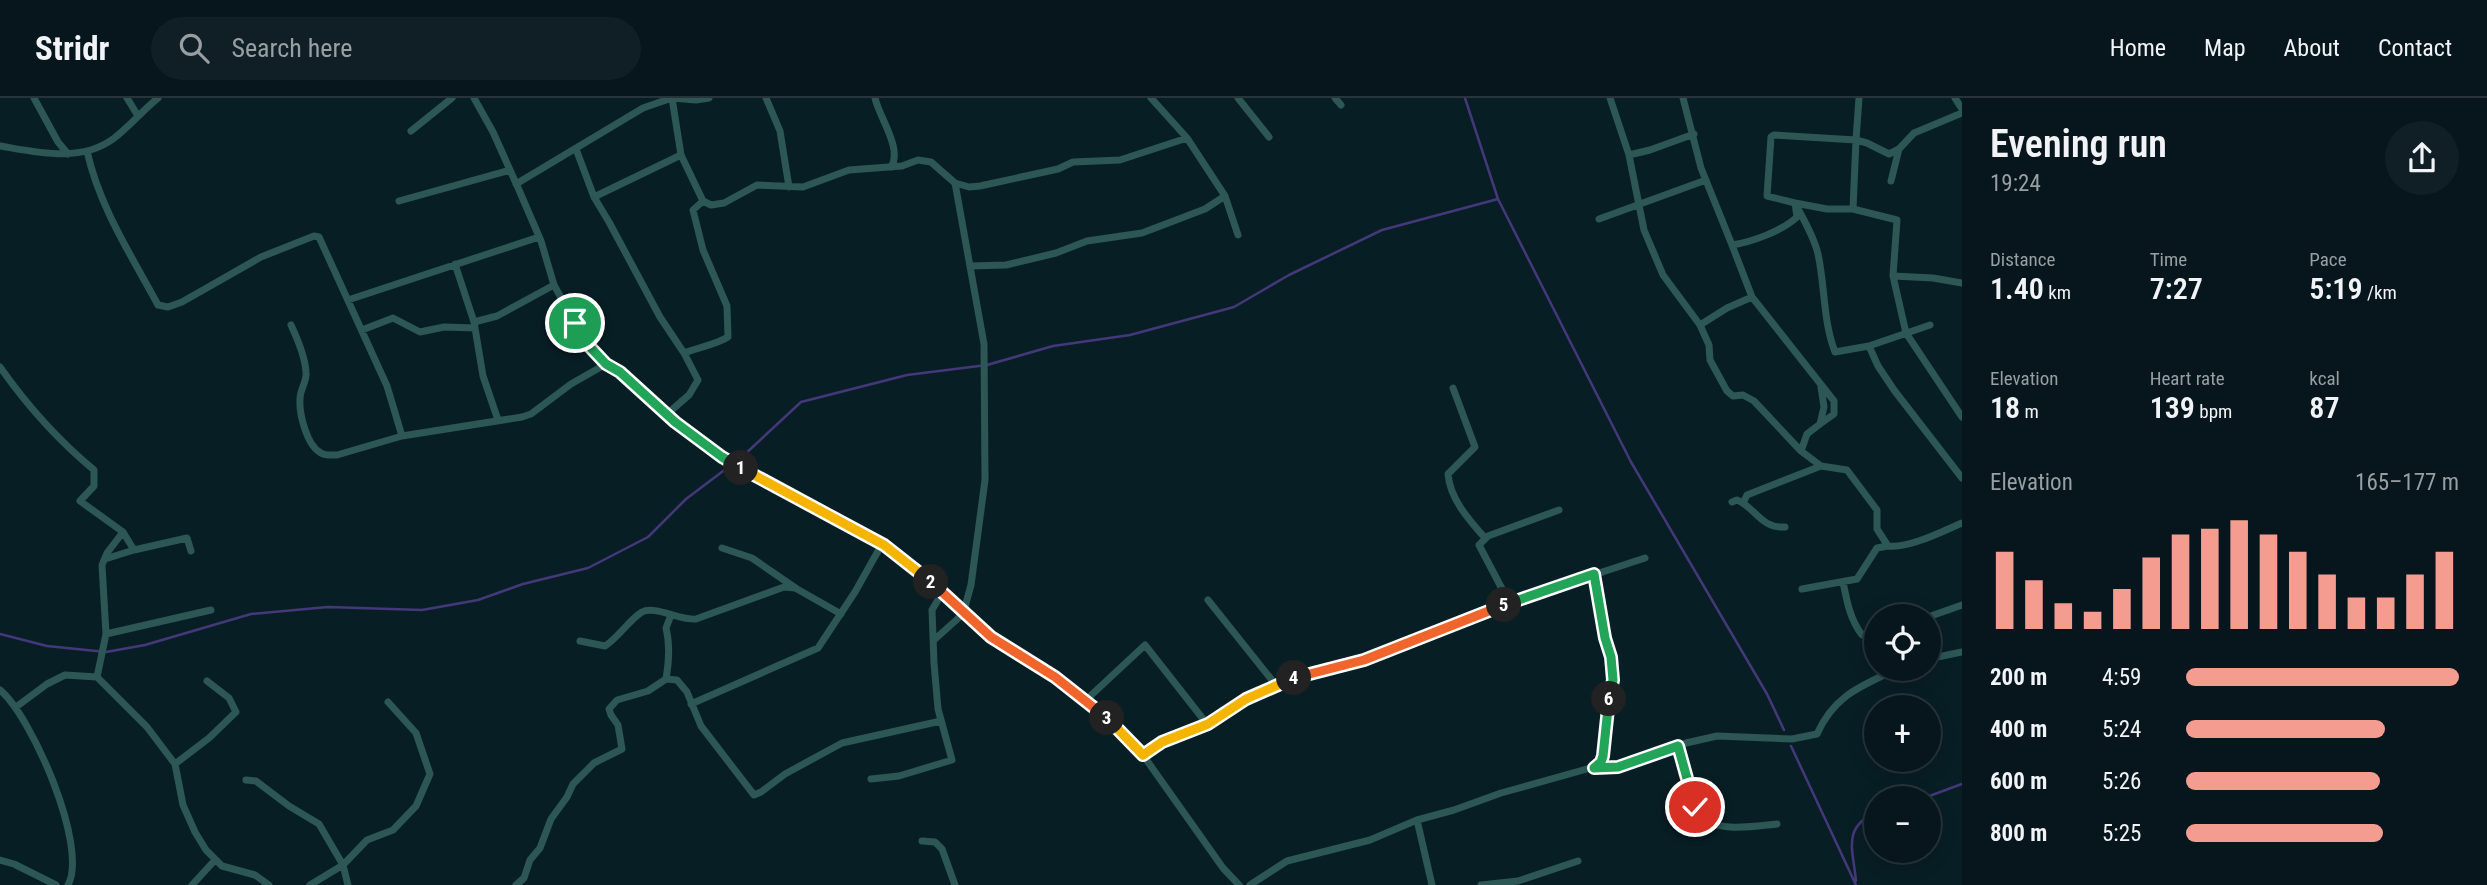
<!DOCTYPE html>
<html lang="en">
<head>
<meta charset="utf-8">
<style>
  body { margin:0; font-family:"Roboto Condensed",sans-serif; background:#0f1f25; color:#f1f3f6; height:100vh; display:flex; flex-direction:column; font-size:26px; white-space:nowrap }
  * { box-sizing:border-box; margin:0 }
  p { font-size:23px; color:#989fa3 }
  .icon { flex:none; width:38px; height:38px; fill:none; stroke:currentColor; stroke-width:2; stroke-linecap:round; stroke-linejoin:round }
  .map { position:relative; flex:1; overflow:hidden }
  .side { display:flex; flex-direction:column; background:#06161c; width:525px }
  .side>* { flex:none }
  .tools { position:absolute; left:1864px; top:506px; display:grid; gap:14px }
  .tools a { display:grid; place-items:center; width:77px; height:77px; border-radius:50%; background:#06161c; box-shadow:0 4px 18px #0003,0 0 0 2px #27353b; font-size:35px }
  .pin { position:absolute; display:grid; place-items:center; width:60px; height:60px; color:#fff; margin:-30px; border:4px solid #fff; border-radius:50%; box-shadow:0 2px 7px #0007 }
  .km { position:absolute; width:35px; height:35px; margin:-18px; border-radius:50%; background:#222; color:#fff; font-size:19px; line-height:35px; text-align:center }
  .round { display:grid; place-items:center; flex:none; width:74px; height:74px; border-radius:37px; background:#0f1f25 }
  .summary { display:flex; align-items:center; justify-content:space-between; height:119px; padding:0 28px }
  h1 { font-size:38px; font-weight:600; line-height:52px }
  .figures { display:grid; grid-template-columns:repeat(3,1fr); gap:10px; height:119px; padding:7px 28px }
  .figures div { display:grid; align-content:center }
  .figures b { font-size:30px; font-weight:600 }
  .figures small { font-size:19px; font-weight:400 }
  .figures p { font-size:19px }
  .chart { height:196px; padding:14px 28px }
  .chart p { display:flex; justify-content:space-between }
  .chart svg { width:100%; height:126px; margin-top:7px; stroke:#f59c90; stroke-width:6 }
  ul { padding:0 28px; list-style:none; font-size:23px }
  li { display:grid; grid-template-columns:112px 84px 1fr; align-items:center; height:52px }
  li i { height:18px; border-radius:9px; background:#f59c90 }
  header { display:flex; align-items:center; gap:42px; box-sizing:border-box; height:98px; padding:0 35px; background:#06161c; border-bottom:2px solid #27353b }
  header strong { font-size:33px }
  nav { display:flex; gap:38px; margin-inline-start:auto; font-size:24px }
  .search { width:490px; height:63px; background:#0f1f25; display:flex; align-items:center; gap:18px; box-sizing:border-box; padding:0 24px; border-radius:38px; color:#989fa3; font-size:26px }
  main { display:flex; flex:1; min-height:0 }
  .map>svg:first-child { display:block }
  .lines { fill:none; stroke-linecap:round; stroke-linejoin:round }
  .stream { stroke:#45387a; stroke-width:2.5 }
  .minor { stroke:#2c5755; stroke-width:7 }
  .split-1-casing { stroke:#fff; stroke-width:14 }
  .split-2-casing { stroke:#fff; stroke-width:14 }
  .split-3-casing { stroke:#fff; stroke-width:14 }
  .split-4-casing { stroke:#fff; stroke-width:14 }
  .split-5-casing { stroke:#fff; stroke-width:14 }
  .split-6-casing { stroke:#fff; stroke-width:14 }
  .split-7-casing { stroke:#fff; stroke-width:14 }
  .split-1 { stroke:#22a559; stroke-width:9 }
  .split-2 { stroke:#f5b400; stroke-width:9 }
  .split-3 { stroke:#f0652b; stroke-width:9 }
  .split-4 { stroke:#f5b400; stroke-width:9 }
  .split-5 { stroke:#f0652b; stroke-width:9 }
  .split-6 { stroke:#22a559; stroke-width:9 }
  .split-7 { stroke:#22a559; stroke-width:9 }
</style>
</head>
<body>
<header>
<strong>Stridr</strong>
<div class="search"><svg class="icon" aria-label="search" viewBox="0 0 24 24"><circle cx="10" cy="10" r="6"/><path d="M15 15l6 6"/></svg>Search here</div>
<nav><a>Home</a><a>Map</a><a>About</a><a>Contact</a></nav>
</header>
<main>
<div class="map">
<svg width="1962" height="787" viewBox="0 0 1962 787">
  <rect width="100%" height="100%" fill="#081e25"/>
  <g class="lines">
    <path class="stream" d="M1465,0L1498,101L1631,364L1767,596L1784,632
      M0,536L47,548L106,554L145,547L251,516L328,509L422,512L478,502L523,486L588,470L648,439L686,401L743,358L801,304L907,277L987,267L1053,248L1130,237L1234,209L1289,177L1382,132L1498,101
      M1791,648L1856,787
      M1924,700L1962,686
      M1856,783C1853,751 1842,730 1876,714"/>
    <path class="minor" d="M34,0L58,44L68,56
      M127,0L138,18
      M474,0L493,34L519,92L541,143L554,187L575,225L606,266L619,274L675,324L722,359L791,399L884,447L903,460L991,539L1055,579L1086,602L1108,621L1143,657L1223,770L1239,787
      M672,0L681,57L703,103L711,107L724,105L757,87L803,89L849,72L902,68L918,62L931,64L955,85L969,89L980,88L1058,71L1073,64L1120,62L1187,40L1225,98L1238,137
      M766,0L780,33L789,89
      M875,0C879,19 903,51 891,69
      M1151,0L1187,40
      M1238,0L1269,39
      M1335,0L1341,7
      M1610,0L1629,57L1644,132L1663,177L1700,227L1709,247L1710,262L1727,293L1733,298L1743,297L1754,303L1801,353L1821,368L1847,372L1877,412V431L1888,448C1908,451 1943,433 1962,425
      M1683,0L1701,70L1732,147C1752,144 1782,133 1797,119L1795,105L1767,98L1771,39L1774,37L1856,42L1853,111
      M1859,0L1856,42L1867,45L1889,56L1899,51L1914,35L1962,15
      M1955,0L1962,11
      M411,33L452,0
      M0,48C36,54 80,65 113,41C129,29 142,13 158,0
      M576,51L594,99L609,124L660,219L684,255L698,282L689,297L667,316
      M87,53C99,108 131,157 158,207L168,209L182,204L261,159L314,138L319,139L387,288L402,338
      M1629,57L1650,52L1694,36
      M1891,83L1899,51
      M516,86L643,10L672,0L696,2L709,0
      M594,99L681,57
      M399,103L510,72
      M1599,121L1706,82
      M1732,147L1752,199L1834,303V316L1820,326
      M455,166L474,224L483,278L498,322
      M970,168L1006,167L1056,155L1087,143L1142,135L1205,111L1225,98
      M1893,178L1933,180L1962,185
      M348,202L539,139
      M474,224L497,218L554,187
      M291,227C298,242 305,258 306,274C307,284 300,291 300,301C299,316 307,348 321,355C326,358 332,357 337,357L402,338L522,319L531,316L571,286L606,266
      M1700,227L1727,210L1752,199
      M1930,227L1869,248L1878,268L1894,292L1962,380
      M362,232L393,220L420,234L444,229L475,230
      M1869,248L1835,254C1823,223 1825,188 1818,156C1814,138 1803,121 1795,105L1827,111H1853L1897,122L1893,178L1906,235L1962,319
      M684,255C699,249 715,247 728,239L727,208L703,152L693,112L703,103
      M0,269C26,306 59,343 94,372V388L80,403L123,434L107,455L102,467L106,536L97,579
      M1453,290L1475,349L1448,376C1450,401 1469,422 1485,440
      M1801,353L1807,336L1820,326L1824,309L1821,289
      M1732,404L1737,402C1755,409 1761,431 1785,429
      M1743,405L1747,397L1821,368
      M722,450L752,460L797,491L841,516
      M134,452L187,440L191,453
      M105,461L134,452L123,434
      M1843,484C1847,504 1850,521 1862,537L1876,536
      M1802,491L1857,481L1877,450L1888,448
      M1208,502L1275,586
      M1510,506L1479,447L1488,438L1559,412
      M1928,519L1962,507
      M106,536L211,512
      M934,542L963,516L971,487L985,382L984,246L955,85
      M580,543L605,548C618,540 629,522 642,514C655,507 680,523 696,521L784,489L795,490
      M1928,561L1962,554
      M666,581C669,564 670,546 666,530L671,517
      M0,592C31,617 89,749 68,787
      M1086,602L1145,547L1207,626
      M691,606L818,550L855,494L882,446
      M16,609L47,586L65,577L97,579L147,629L175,666L183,707L195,734L206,752L222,768L255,777L269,787
      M1678,648C1682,666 1688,702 1699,716C1714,736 1755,728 1777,726
      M1143,657L1162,644L1207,626L1224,613L1275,586L1321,571L1364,562L1499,508L1645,460
      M175,666L209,640L236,614L229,600L207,583
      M1596,669H1617L1686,645L1717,638L1792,641L1817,636C1835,596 1862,588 1899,570
      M871,681L899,678L952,662L938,611L934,565L932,512L942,495
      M246,682L256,683L289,708L319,726L343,767L348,787
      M1417,722L1432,787
      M922,743L935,744L942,751L955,787
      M0,762L14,766L56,787
      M192,787L215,762
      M310,787L343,767L367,742L393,732L416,708L430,676L416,635L388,604
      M516,787L524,780L530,762L540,750L551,721L567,699L573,686L594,665L622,651L618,627L611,617L609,611L617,602L648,593L666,581L677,582L687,594L701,628L754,697L761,694L785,676L842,645L941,623
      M1250,787L1287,763L1370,742L1417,722L1454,712L1501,695L1594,669L1601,664L1613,582L1611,559L1605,540L1594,476
      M1481,787L1518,783L1578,763"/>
  </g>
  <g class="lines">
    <defs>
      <path id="split-1" d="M575,225L590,249L606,266L620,274L675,324L722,359L741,370"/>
      <path id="split-2" d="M741,370L884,447L931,484"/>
      <path id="split-3" d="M931,484L991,539L1055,579L1107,620"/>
      <path id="split-4" d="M1107,620L1143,657L1162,644L1208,626L1246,601L1294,580"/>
      <path id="split-5" d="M1294,580L1364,562L1504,507"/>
      <path id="split-6" d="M1504,507L1594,476L1605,540L1611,559L1613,582L1609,601"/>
      <path id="split-7" d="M1609,601L1603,658L1601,664L1594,670L1618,669L1678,648L1695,709"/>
    </defs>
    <use href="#split-1" class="split-1-casing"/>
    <use href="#split-2" class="split-2-casing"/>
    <use href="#split-3" class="split-3-casing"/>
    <use href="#split-4" class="split-4-casing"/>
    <use href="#split-5" class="split-5-casing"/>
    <use href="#split-6" class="split-6-casing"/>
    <use href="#split-7" class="split-7-casing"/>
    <use href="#split-1" class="split-1"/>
    <use href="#split-2" class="split-2"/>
    <use href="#split-3" class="split-3"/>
    <use href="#split-4" class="split-4"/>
    <use href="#split-5" class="split-5"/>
    <use href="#split-6" class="split-6"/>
    <use href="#split-7" class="split-7"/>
  </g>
</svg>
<div class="tools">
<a><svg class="icon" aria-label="locate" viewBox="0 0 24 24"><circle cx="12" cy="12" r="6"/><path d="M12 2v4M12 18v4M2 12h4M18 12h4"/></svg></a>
<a>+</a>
<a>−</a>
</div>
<div class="pin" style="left:575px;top:225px;background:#1e9e55"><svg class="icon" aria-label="arrive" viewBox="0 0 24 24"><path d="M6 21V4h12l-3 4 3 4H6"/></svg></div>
<div class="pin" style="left:1695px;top:709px;background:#d93025"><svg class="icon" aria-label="check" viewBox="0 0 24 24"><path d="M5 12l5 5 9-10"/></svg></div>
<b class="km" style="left:741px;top:370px">1</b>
<b class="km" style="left:931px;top:484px">2</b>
<b class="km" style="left:1107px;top:620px">3</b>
<b class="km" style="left:1294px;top:580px">4</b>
<b class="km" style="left:1504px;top:507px">5</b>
<b class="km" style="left:1609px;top:601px">6</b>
</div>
<section class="side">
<div class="summary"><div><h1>Evening run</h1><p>19:24</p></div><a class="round"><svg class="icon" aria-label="share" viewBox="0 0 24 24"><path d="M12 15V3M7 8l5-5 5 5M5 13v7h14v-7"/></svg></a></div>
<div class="figures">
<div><p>Distance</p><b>1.40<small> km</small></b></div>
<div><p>Time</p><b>7:27</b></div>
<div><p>Pace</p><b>5:19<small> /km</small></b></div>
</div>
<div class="figures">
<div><p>Elevation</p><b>18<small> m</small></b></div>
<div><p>Heart rate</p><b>139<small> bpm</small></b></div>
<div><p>kcal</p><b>87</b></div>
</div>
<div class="chart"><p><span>Elevation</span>165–177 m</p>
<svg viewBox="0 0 160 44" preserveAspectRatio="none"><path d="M5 44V17M15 44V27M25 44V35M35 44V38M45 44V30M55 44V19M65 44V11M75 44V9M85 44V6M95 44V11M105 44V17M115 44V25M125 44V33M135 44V33M145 44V25M155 44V17"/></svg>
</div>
<ul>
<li><b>200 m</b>4:59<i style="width:100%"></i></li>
<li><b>400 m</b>5:24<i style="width:73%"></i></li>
<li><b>600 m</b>5:26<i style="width:71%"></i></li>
<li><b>800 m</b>5:25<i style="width:72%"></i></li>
</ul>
</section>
</main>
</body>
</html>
